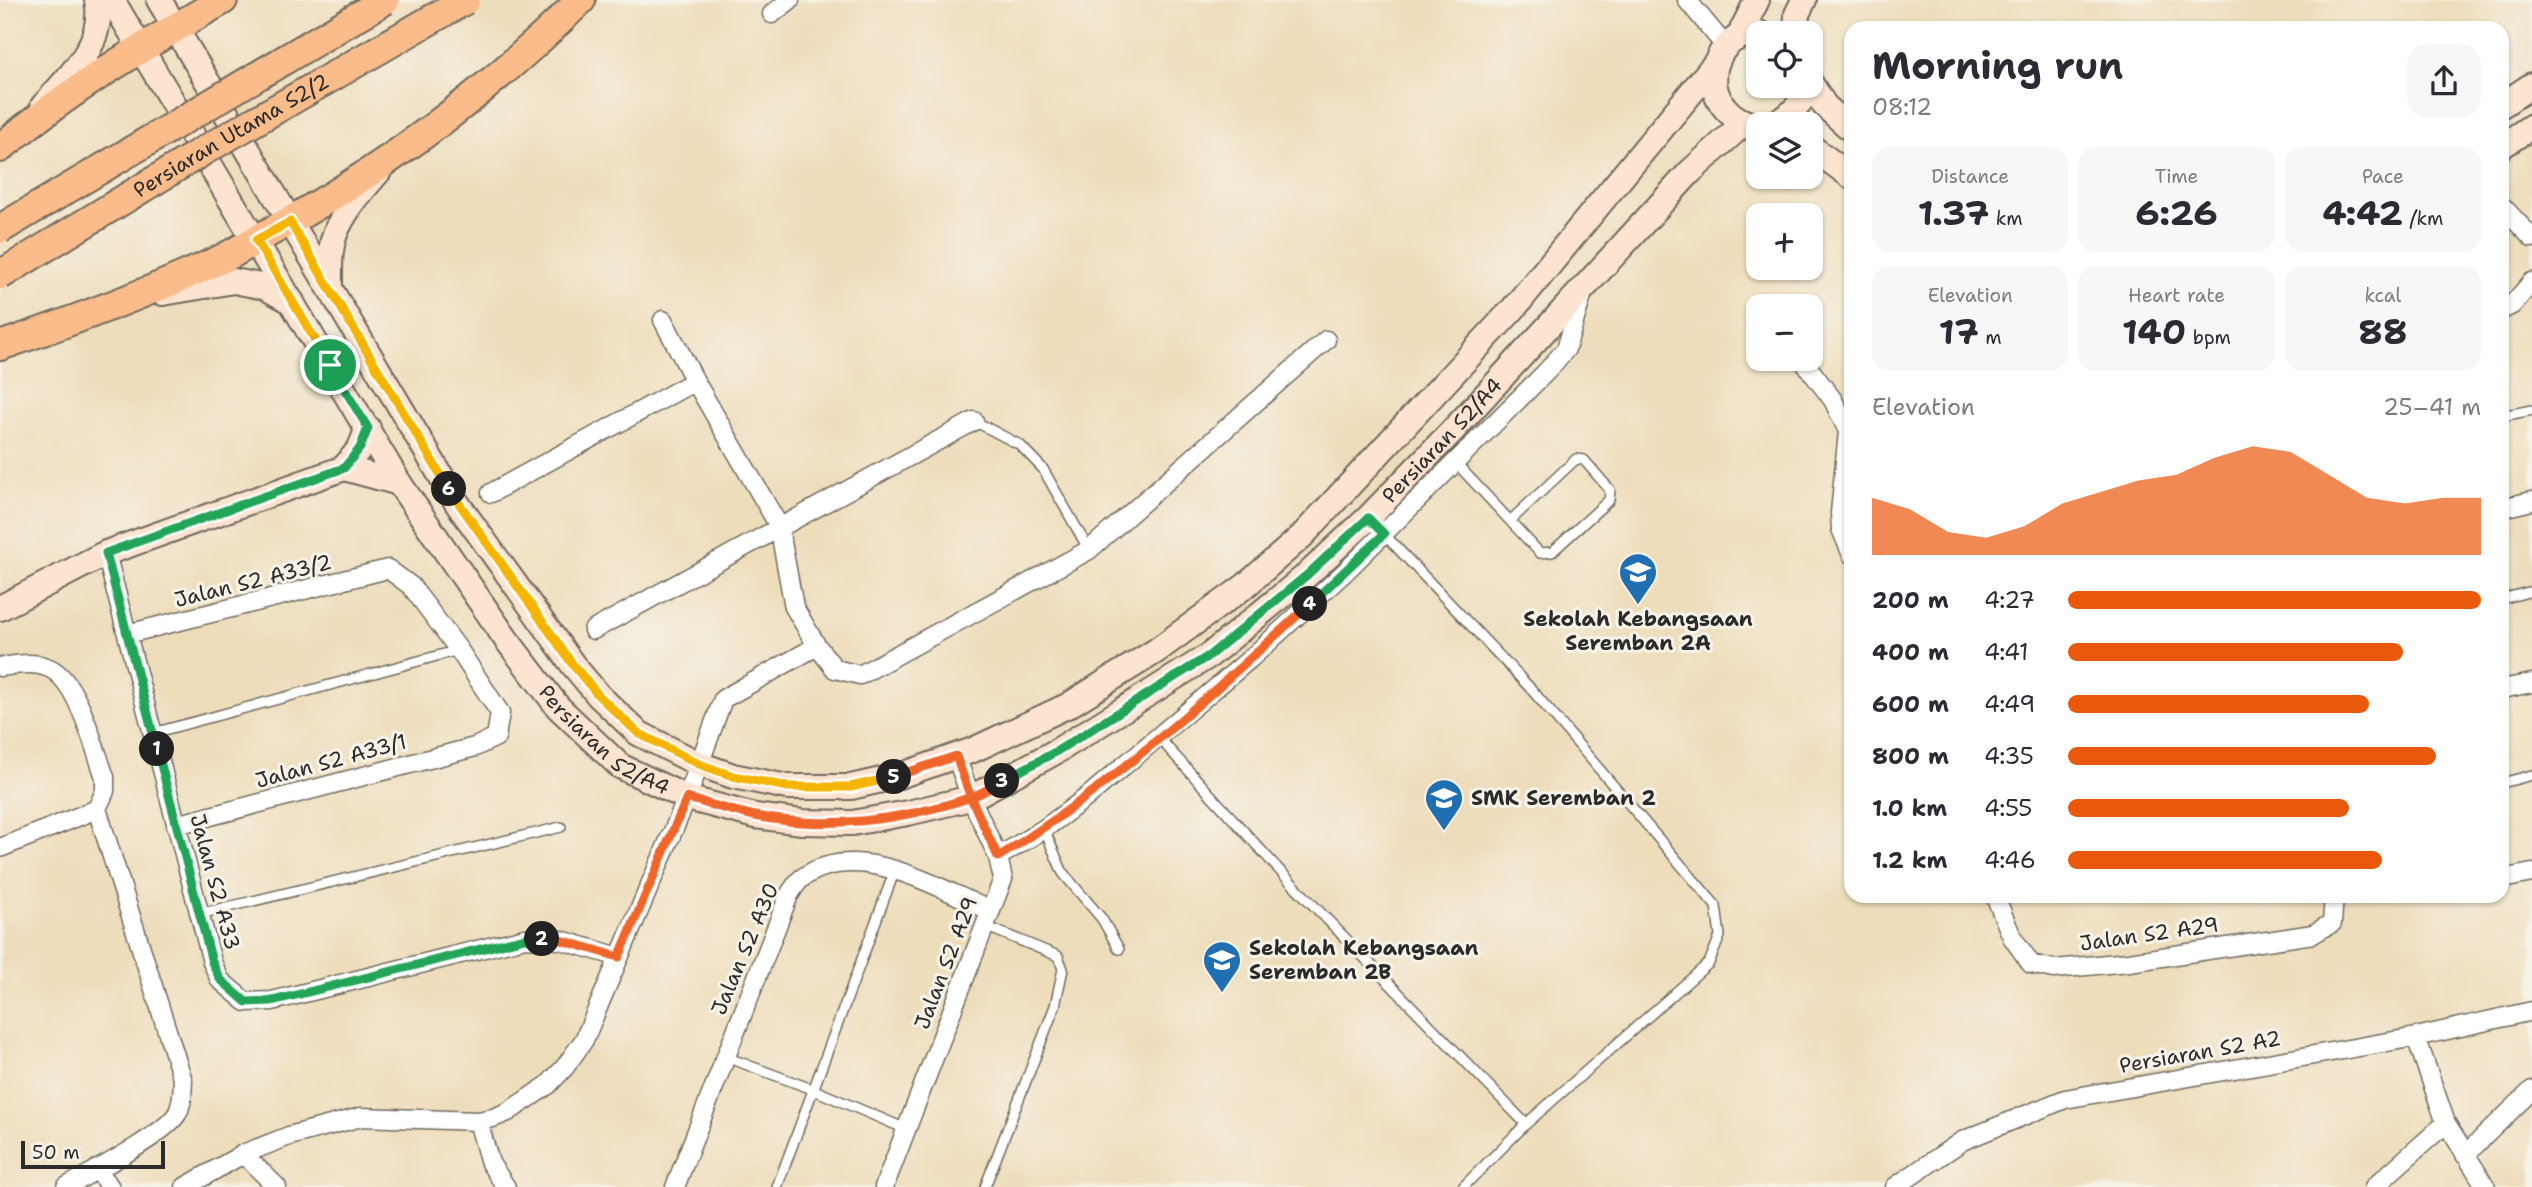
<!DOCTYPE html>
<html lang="en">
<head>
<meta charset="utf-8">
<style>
  body { margin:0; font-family:"Shantell Sans",sans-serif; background:#f7f7f7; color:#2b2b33; height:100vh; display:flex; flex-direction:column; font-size:26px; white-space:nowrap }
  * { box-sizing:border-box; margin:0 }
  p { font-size:23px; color:#7c7c81 }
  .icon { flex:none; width:38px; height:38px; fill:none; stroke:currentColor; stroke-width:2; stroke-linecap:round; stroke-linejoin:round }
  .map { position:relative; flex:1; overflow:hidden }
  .sheet { position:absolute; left:1844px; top:21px; width:665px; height:882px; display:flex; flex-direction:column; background:#fff; border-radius:21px; box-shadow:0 2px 5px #0004 }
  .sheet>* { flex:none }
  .buttons { position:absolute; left:1746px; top:21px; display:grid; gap:14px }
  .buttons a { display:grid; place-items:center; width:77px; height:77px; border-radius:14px; background:#fff; box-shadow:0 2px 5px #0004; font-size:35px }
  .scale { position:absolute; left:21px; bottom:18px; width:144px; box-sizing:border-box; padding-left:7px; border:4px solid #2b2b2b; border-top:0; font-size:19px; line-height:24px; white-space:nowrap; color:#2b2b2b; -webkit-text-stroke:5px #f7f3e8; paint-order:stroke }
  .pin { position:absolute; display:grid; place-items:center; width:60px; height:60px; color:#fff; margin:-30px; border:4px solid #fff; border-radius:50%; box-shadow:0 2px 7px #0007 }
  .km { position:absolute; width:35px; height:35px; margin:-18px; border-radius:50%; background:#222; color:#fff; font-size:19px; line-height:35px; text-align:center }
  .round { display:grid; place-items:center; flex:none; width:74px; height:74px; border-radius:21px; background:#f7f7f7 }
  .summary { display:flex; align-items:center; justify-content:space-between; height:119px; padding:0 28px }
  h1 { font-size:38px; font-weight:700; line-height:52px }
  .stats { display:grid; grid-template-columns:repeat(3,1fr); gap:10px; height:119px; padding:7px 28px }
  .stats div { display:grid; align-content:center; border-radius:18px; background:#f7f7f7; text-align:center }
  .stats b { font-size:35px; font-weight:700 }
  .stats small { font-size:19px; font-weight:400 }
  .stats p { font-size:19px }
  .chart { height:196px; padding:14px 28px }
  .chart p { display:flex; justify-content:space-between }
  .chart svg { width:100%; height:126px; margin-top:7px; fill:#ea580c; opacity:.7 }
  ul { padding:0 28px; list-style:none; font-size:23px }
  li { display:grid; grid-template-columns:112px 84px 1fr; align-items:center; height:52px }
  li i { height:18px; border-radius:9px; background:#ea580c }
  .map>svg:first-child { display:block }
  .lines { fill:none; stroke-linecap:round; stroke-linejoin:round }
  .lane-casing { stroke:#6f695d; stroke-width:12 }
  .street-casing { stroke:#6f695d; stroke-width:21 }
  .secondary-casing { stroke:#6f695d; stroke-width:28 }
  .primary-casing { stroke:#6f695d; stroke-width:32 }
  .lane { stroke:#fff; stroke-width:9 }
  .street { stroke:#fff; stroke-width:18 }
  .secondary { stroke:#fde4d1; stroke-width:24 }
  .primary { stroke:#fabc8b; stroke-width:28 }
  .primary-bridge-casing { stroke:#6f695d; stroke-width:32; stroke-linecap:butt }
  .primary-bridge { stroke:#fabc8b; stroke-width:28 }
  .split-1-casing { stroke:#fff; stroke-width:14 }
  .split-2-casing { stroke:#fff; stroke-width:14 }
  .split-3-casing { stroke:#fff; stroke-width:14 }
  .split-4-casing { stroke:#fff; stroke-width:14 }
  .split-5-casing { stroke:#fff; stroke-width:14 }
  .split-6-casing { stroke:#fff; stroke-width:14 }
  .split-7-casing { stroke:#fff; stroke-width:14 }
  .split-1 { stroke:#22a559; stroke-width:9 }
  .split-2 { stroke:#22a559; stroke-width:9 }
  .split-3 { stroke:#f0652b; stroke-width:9 }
  .split-4 { stroke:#22a559; stroke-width:9 }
  .split-5 { stroke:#f0652b; stroke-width:9 }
  .split-6 { stroke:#f5b400; stroke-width:9 }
  .split-7 { stroke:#f5b400; stroke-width:9 }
  .labels { text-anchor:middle; stroke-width:6; stroke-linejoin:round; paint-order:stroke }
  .street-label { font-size:21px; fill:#2b2b2b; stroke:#f7f3e8 }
  .poi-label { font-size:21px; font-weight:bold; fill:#2b2b2b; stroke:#f7f3e8; text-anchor:start }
</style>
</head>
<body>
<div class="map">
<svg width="2532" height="1187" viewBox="0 0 2532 1187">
  <rect width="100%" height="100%" fill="#f7f3e8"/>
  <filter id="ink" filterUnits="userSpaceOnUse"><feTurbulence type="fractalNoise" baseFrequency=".0143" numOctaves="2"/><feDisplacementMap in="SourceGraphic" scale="14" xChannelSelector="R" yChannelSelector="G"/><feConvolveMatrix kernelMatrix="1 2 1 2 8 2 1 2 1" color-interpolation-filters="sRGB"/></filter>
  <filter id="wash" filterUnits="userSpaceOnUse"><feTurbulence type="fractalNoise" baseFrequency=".00686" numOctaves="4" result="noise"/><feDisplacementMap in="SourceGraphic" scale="28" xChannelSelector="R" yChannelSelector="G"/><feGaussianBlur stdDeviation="1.57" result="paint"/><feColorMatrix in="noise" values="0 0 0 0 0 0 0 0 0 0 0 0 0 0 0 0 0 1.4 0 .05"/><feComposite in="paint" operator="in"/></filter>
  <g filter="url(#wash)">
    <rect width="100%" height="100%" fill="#edb"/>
  </g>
  <g filter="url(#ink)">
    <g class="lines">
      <defs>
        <path id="lane" d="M2502,416L2532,410
          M974,421L1020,445L1043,469L1089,550
          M1455,462L1540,553L1552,552L1609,500L1610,490L1584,460L1576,459L1510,521
          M1384,534L1531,689L1716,906L1720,936L1709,963L1526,1124L1463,1187
          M2502,599L2532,591
          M153,733L459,650
          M1158,737L1282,873L1526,1124
          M2502,783L2532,775
          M1044,829L1063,873L1102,919L1119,949
          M199,914L561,827
          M985,926L1058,956L1063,969L1055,1006L985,1187
          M726,1057L812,1089L906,1129
          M777,1187L895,870"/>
        <path id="street" d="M1687,0L1726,47
          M772,14L790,0
          M2502,206L2532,238
          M2502,310L2512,305L2532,282
          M663,320L695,381L779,526L794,607L817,646
          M1802,359L1833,400L1848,431L1840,513L1841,529L1852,555
          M491,493L695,381
          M2502,508L2532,501
          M106,553L212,962L220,980L246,1002L272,1001L525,938L561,940L619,957
          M593,630L974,421
          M127,634L388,569L411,586L459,650L500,713L496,737L475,747L176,825
          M0,667C16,665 33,661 49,668C78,680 94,748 105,777V791L97,809L183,1081C182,1092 183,1104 177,1114C163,1136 92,1172 66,1187
          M2502,689L2532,683
          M0,848L97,809
          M998,857L1044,829L1087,797L1251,658L1346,571L1547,371L1566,349L1584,289
          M2502,879L2532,873
          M1995,896L2012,937L2031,964L2054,969L2129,962L2313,934L2332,923L2334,896
          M2416,1037L2446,1123L2486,1187
          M478,1121L490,1163L506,1187
          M243,1154L277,1187
          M2465,1155L2532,1090
          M97,1169L110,1187
          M185,1187L243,1154L289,1136L361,1117L478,1121L493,1118L508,1112L548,1085L565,1067L584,1040L687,798L723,699L817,646L835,669L860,675L1089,550L1326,340
          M675,1187L789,895C793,889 797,882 802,878C858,838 938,888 991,911
          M884,1187L1003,879L998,857L971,798L956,756
          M1895,1187L1962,1141L2065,1099L2416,1037L2532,1011
          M2374,1187L2446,1123"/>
        <g id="secondary">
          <path id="s1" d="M112,0L399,483L506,639L558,707L620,766L687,798L755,816L802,822L852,823L908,813L971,798L1057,751L1210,655L1307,575L1368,518L1457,426L1690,172L1744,123"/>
          <path d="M159,0L457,503L573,665L599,696L638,733L699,764L733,776L787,787H851L899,776L973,750L1069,705L1156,651L1245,586L1302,536L1513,309L1718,60"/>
          <path d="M1796,33L1797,14L1804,0"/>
          <path d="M1738,38L1757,0"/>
          <path d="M1811,84L1825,106L1852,130"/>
          <path d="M2502,105L2532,85"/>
          <path d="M43,106C69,76 106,44 97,0"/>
          <path d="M1771,124C1789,119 1803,105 1805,86"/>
          <path d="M1758,126C1694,114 1705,32 1759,33"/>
          <path d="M2502,146L2532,126"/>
          <path d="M1811,147L1852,177"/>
          <path d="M330,288C330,270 329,250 335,234C344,210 363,190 379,171"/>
          <path d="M163,293L234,281L265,287L292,302"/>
          <path d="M344,468L399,483"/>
          <path d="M0,608L106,553L344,468L360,448L368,428"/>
        </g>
        <path id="primary" d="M0,148C68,91 146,44 223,0
          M0,346C73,321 146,294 217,261C231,255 245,246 259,238C377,175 485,95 581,0"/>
      </defs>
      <use href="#lane" class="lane-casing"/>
      <use href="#street" class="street-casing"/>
      <use href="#secondary" class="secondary-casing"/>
      <use href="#primary" class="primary-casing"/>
      <use href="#lane" class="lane"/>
      <use href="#street" class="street"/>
      <use href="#secondary" class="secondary"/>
      <use href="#primary" class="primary"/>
      <defs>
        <g id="primary-bridge">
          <path d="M0,229L385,0"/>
          <path id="s2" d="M0,275L203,151L465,0"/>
        </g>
      </defs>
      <use href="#primary-bridge" class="primary-bridge-casing"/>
      <use href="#primary-bridge" class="primary-bridge"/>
    </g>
  </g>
  <g class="lines" filter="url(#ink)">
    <defs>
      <path id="split-1" d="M157,749L106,553L344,468L360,448L368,428L330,365"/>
      <path id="split-2" d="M157,749L212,962L220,979L246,1002L272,1001L525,938L542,939"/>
      <path id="split-3" d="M542,939L561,940L619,957L687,798C709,804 732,811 755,816C825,830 900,821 969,798C980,795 991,787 1002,781"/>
      <path id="split-4" d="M1002,781L1057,751L1210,655L1307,575L1368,518L1384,534L1310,604"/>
      <path id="split-5" d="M894,777L956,756L971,798L998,857C1112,787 1211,694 1310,604"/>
      <path id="split-6" d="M449,489L573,665L599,696L638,733L699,764L733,776L788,787H851L894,777"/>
      <path id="split-7" d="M330,365L256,240L290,222L449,489"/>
    </defs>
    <use href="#split-1" class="split-1-casing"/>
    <use href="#split-2" class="split-2-casing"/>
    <use href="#split-3" class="split-3-casing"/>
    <use href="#split-4" class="split-4-casing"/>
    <use href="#split-5" class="split-5-casing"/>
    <use href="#split-6" class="split-6-casing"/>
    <use href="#split-7" class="split-7-casing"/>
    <use href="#split-1" class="split-1"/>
    <use href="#split-2" class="split-2"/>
    <use href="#split-3" class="split-3"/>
    <use href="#split-4" class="split-4"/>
    <use href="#split-5" class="split-5"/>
    <use href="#split-6" class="split-6"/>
    <use href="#split-7" class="split-7"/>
  </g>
  <defs>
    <symbol id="school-pin" viewBox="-11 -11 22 30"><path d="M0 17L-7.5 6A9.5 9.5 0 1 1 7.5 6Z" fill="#1f6fb2" stroke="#f7f3e8"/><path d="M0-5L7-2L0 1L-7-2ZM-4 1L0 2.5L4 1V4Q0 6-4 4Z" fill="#fff"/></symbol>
  </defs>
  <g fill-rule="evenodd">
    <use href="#school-pin" x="1616" y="550" width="44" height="60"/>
    <use href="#school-pin" x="1422" y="776" width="44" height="60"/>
    <use href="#school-pin" x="1200" y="938" width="44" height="60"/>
  </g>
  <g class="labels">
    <g class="street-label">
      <text dy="7" stroke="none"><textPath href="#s2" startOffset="270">Persiaran Utama S2/2</textPath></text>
      <text dy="7" stroke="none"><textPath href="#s1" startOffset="1881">Persiaran S2/A4</textPath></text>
      <text transform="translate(253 581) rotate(-14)" y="7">Jalan S2 A33/2</text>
      <text dy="7" stroke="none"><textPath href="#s1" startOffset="894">Persiaran S2/A4</textPath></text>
      <text transform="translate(331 761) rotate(-15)" y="7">Jalan S2 A33/1</text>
      <text transform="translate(215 882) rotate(75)" y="7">Jalan S2 A33</text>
      <text transform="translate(2149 934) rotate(-8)" y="7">Jalan S2 A29</text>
      <text transform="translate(745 949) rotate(-67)" y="7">Jalan S2 A30</text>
      <text transform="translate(946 963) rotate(-69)" y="7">Jalan S2 A29</text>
      <text transform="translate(2200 1052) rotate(-10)" y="7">Persiaran S2 A2</text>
    </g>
    <g class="poi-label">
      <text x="1638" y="626" text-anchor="middle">Sekolah Kebangsaan<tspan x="1638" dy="24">Seremban 2A</tspan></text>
      <text x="1471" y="805">SMK Seremban 2</text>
      <text x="1249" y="955">Sekolah Kebangsaan<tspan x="1249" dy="24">Seremban 2B</tspan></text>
    </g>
  </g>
</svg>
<div class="buttons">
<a><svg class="icon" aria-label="locate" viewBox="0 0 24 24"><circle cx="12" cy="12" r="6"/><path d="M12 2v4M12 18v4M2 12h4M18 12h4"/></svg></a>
<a><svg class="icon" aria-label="layers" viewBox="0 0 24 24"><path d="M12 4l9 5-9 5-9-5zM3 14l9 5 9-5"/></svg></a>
<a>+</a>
<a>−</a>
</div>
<div class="scale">50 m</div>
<div class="pin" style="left:330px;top:365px;background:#1e9e55"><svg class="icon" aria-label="arrive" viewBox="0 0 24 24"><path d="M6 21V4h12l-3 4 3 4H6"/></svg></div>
<b class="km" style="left:157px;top:749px">1</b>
<b class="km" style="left:542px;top:939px">2</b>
<b class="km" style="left:1002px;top:781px">3</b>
<b class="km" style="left:1310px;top:604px">4</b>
<b class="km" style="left:894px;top:777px">5</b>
<b class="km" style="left:449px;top:489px">6</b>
<section class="sheet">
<div class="summary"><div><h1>Morning run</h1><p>08:12</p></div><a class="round"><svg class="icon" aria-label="share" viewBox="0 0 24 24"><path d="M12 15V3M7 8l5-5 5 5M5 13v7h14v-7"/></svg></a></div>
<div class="stats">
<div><p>Distance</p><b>1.37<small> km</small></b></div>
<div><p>Time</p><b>6:26</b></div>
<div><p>Pace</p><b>4:42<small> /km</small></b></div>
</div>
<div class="stats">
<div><p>Elevation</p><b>17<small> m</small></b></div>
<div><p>Heart rate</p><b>140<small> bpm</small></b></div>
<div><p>kcal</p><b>88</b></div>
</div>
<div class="chart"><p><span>Elevation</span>25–41 m</p>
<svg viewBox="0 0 160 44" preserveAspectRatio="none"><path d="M0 44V24L10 28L20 36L30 38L40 34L50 26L60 22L70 18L80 16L90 10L100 6L110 8L120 16L130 24L140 26L150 24L160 24V44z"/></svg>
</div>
<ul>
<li><b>200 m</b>4:27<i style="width:100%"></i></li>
<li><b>400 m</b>4:41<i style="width:81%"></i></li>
<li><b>600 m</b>4:49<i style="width:73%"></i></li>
<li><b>800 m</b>4:35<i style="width:89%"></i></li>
<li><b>1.0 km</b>4:55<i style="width:68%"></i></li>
<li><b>1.2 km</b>4:46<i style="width:76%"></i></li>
</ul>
</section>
</div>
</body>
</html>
